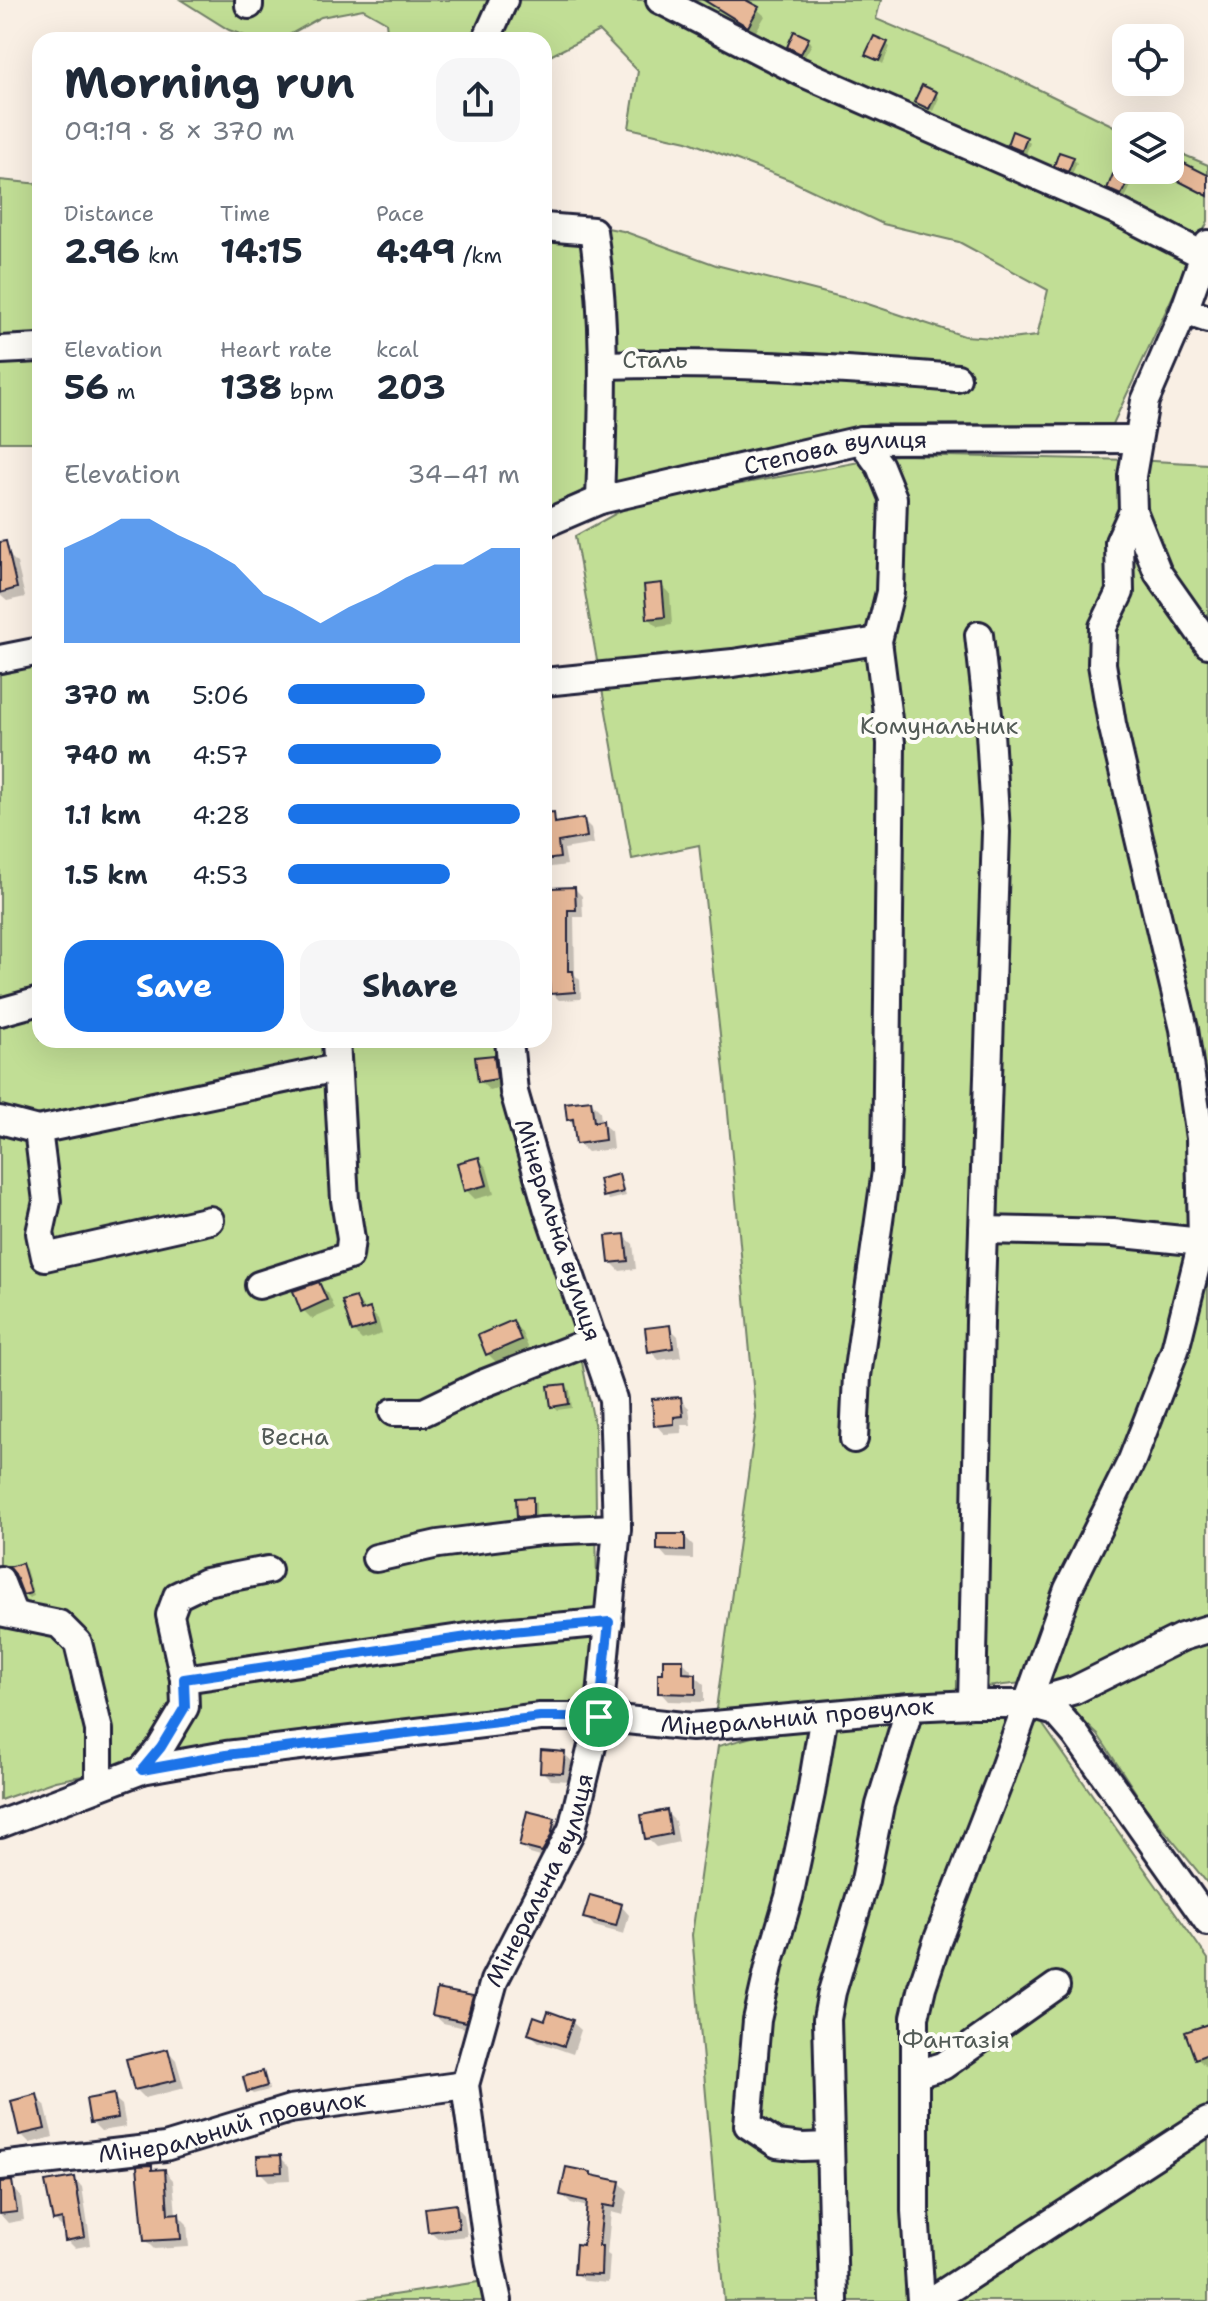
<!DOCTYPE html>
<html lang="en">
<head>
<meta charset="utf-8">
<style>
  body { margin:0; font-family:"Shantell Sans",sans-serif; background:#f6f6f7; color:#1f2937; height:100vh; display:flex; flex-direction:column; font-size:30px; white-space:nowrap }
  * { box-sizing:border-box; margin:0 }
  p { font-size:26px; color:#747a83 }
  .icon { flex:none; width:44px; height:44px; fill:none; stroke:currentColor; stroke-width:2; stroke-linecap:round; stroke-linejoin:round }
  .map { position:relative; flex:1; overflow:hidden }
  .side { position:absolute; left:32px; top:32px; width:520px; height:1016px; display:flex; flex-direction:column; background:#fff; border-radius:24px; box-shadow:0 8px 32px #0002 }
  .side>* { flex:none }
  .controls { position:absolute; left:1112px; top:24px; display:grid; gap:16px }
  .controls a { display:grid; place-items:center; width:72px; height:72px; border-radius:16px; background:#fff; box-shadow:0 8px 32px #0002; font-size:40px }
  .pin { position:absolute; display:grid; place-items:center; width:68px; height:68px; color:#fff; margin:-34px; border:4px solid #fff; border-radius:50%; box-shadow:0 2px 8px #0007 }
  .round { display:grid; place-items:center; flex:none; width:84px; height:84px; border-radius:24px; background:#f6f6f7 }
  .head { display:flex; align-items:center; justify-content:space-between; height:136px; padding:0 32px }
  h1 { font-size:44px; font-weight:700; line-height:60px }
  .metrics { display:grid; grid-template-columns:repeat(3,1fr); gap:12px; height:136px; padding:8px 32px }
  .metrics div { display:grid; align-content:center }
  .metrics b { font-size:34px; font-weight:700 }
  .metrics small { font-size:22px; font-weight:400 }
  .metrics p { font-size:22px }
  .chart { height:224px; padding:16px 32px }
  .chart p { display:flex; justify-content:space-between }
  .chart svg { width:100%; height:144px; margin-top:8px; fill:#1a73e8; opacity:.7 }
  .cta { display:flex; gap:16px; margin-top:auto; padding:16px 32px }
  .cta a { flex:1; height:92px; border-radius:24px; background:#1a73e8; color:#fff; font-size:32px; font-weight:700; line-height:92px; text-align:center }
  .cta a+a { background:#f6f6f7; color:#1f2937 }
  ul { padding:0 32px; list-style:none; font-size:26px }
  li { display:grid; grid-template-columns:128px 96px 1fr; align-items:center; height:60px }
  li i { height:20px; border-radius:10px; background:#1a73e8 }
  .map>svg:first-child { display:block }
  .green { fill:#c1de95; stroke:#728068; stroke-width:2 }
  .shadow { fill:#0003 }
  .building { fill:#e8b999; stroke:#22223b; stroke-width:2 }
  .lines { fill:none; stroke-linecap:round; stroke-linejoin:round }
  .minor-casing { stroke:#22223b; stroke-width:32 }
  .minor { stroke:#fdfcf7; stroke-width:26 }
  .route-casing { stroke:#fff; stroke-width:16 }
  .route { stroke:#1a73e8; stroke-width:10 }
  .labels { text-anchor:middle; stroke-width:8; stroke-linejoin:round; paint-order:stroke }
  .park-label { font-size:24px; fill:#525a56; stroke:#fdfcf7 }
  .street-label { font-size:24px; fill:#22223b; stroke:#fdfcf7 }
</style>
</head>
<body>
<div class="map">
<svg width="1208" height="2301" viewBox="0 0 1208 2301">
  <rect width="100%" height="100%" fill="#f9efe4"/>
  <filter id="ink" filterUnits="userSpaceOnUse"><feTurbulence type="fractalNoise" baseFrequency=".0125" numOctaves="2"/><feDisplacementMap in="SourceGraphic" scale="16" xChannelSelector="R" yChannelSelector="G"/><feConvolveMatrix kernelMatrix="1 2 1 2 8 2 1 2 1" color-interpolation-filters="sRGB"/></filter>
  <g filter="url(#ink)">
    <path class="green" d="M181,0H881L876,19L1009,75L1126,132V170H1170V149L1208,165V221L1113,424H868L584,490L544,509V216L623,231L716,265L865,303L964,336L1010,339L1037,336L1048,290L959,242L883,224L790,180L687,141L629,128L638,71L599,31L544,59V40H388L386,22L363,9L321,17L280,40H256L229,30Z
      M0,180L40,184V442H0Z
      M897,455L1134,460L1208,464V1884L1146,1808L1098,1735L1041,1681L715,1716L756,1418L725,1080L699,845L632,859L575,536L633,504Z
      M40,659V1040H504L570,1301L595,1428L597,1598L588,1707L332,1730L55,1781L0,1800V667Z
      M981,1712L1041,1722L1208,1959V2301H724L692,1935L718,1746L801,1724Z
      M485,2281L489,2301H354Z"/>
    <path class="shadow" d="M701,0H742L757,9L765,16L755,33Z
      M808,40L812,44L805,56L789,46Z
      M886,44L890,47L883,64L867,54Z
      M935,94L939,98L933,111L917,102Z
      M1026,139L1030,143L1026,154L1009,144Z
      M1073,159L1077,163L1072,174L1056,165Z
      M1127,183L1131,186L1125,198L1109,188Z
      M8,554L17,563L25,597L7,601L0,595V556Z
      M661,585L670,594L672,625L658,627L649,618Z
      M583,820L591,828L594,844L564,849L567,865L544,868V826Z
      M575,889L582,896L583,917H574L575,975L580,980L581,999L559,1000L552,993L553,938Z
      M494,1057L502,1065L504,1087L489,1090L480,1081Z
      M591,1102L600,1111L601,1123L611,1131L613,1149L587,1152L578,1143L576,1126L569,1119Z
      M479,1159L487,1168L494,1194L475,1199L466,1190Z
      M618,1177L622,1181L626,1196L609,1200L605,1196Z
      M624,1236L633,1244L636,1269L620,1271L611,1262Z
      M319,1285L328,1293L335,1309L312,1319L303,1310Z
      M356,1299L366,1311L369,1310L378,1319L382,1334L362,1340L353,1331Z
      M512,1322L521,1331L529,1349L497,1363L488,1354Z
      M669,1327L678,1336L681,1357L659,1360L650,1351Z
      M566,1386L570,1390L572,1408L557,1410L553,1406Z
      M680,1399L689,1408L691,1425H681L682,1433L664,1434L656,1425Z
      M532,1499L536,1503V1519L523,1520L519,1516Z
      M684,1536L693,1545V1559L667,1558L659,1549Z
      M22,1565L26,1569L34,1596L29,1598L25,1594Z
      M682,1661L691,1670V1676H695L704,1684V1702L668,1701L660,1692Z
      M564,1754L573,1762L572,1781L551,1780L542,1771Z
      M666,1812L675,1821L679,1842L656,1847L647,1838Z
      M554,1820L563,1829L551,1860L530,1854L521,1846Z
      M621,1906L629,1915L624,1934L594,1926L586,1917Z
      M472,1998L481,2007L474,2030L443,2023L434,2015Z
      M572,2022L581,2030L573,2054L539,2042L530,2034L547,2023Z
      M1208,2026V2066L1206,2067L1197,2058Z
      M168,2051L176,2060L184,2088L145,2098L136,2089Z
      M262,2073L266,2077L269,2090L253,2094L249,2091Z
      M36,2097L45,2105L53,2137L30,2143L21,2134Z
      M113,2097L122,2105L126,2127L101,2131L92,2122Z
      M280,2157L289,2166L290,2180L269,2181L260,2172Z
      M151,2167L156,2172L165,2171L173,2180L176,2215H178L187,2224L189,2247L154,2249L146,2241Z
      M590,2174L594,2178L619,2182L628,2191L623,2215L611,2212L607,2254L610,2256L608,2283L585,2281L576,2273L585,2247L588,2207L571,2203L562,2194Z
      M74,2179L82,2187L91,2245L75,2248L67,2240L65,2227H62L54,2220Z
      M12,2188L21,2197L24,2220L8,2223L0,2214V2190Z
      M456,2206L464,2215L467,2236L439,2239L430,2231Z"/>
    <path class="building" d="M704,0H746L759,7L748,27Z
      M794,31L809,38L801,54L787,47Z
      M874,36L888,42L879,61L865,55Z
      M922,85L937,92L929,109L914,102Z
      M1012,131L1027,137L1022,151L1007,145Z
      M1059,152L1074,157L1068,172L1054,166Z
      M1172,157L1208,175V196L1165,174L1167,170H1170Z
      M1113,174L1128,181L1121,195L1107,189Z
      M6,541L17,588L0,593V542Z
      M662,583L665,617L647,619L644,585Z
      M554,812L555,823L584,818L587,837L558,842L560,858L544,860V813Z
      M575,887L576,910H568V971H573L575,992L550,994L547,955L548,936H551L549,888Z
      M494,1055L497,1079L478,1082L475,1057Z
      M591,1100L594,1122L603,1120L605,1140L576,1144L573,1119L567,1120L565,1103Z
      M479,1157L487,1185L464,1191L457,1163Z
      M619,1174L623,1192L603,1197L599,1179Z
      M625,1234L628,1261L609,1263L606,1236Z
      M319,1282L327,1300L301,1312L293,1291Z
      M356,1297L361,1311L370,1308L375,1325L352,1332L342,1301Z
      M513,1320L521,1340L486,1355L478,1335Z
      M670,1325L673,1348L648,1352L645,1328Z
      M566,1384L569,1404L551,1407L548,1386Z
      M681,1397L683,1416L674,1417V1424L654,1426L652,1399Z
      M533,1497V1516L517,1517L516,1498Z
      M657,1534H685V1551L657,1550Z
      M22,1563L31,1593L23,1595L15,1574L9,1567Z
      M663,1659H683V1673L696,1674V1694L658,1693V1673H663Z
      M541,1750L565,1752L563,1773L540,1772Z
      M667,1810L671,1834L645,1839L641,1815Z
      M527,1811L555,1818L551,1836L542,1852L519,1846Z
      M590,1895L622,1904L616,1926L583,1918Z
      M437,1989L473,1996L466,2022L432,2015Z
      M548,2011L573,2020L564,2046L528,2034L534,2016L545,2020Z
      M1208,2024V2054L1195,2059L1185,2032Z
      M168,2049L176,2080L134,2090L126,2059Z
      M263,2071L267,2086L247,2092L243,2077Z
      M37,2094L45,2129L19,2135L11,2101Z
      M114,2094L118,2118L90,2123L86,2099Z
      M281,2155L282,2172L258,2173L257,2156Z
      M152,2165V2170L165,2169L168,2214L179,2213L181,2239L144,2241L137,2166Z
      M566,2167L591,2172V2175L620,2181L615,2207L603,2205L599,2246H602L601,2275L574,2274L576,2244L583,2245L587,2201L560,2195Z
      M75,2177L85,2237L65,2241L62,2219L53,2221L45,2182Z
      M12,2181L17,2212L0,2214V2182Z
      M456,2204L459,2228L428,2232L425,2208Z"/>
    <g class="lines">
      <defs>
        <g id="minor">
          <path d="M660,0L801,72L1113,209L1203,255"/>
          <path d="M249,5V0"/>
          <path d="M486,40L504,0"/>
          <path d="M544,227L593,231C607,320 603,410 600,500"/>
          <path d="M1208,244L1184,311L1145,401L1132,476L1133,511L1158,573L1208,644"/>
          <path d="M1184,311L1208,319"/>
          <path d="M0,350L40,348"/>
          <path d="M604,365C722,361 840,368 957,378"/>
          <path id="s1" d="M544,524L600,500L861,440L1137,439"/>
          <path d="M0,659L40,651"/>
          <path d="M544,682L733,663L878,641"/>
          <path d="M0,1012L40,1001"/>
          <path d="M0,1120L38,1130L337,1068"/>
          <path d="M38,1130L47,1201L40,1233L45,1257L210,1220"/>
          <path d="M983,1230L1113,1233L1202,1242"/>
          <path d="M259,1285L349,1256L351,1239L345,1200L336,1040"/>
          <path d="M393,1412H424L482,1384L594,1340"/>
          <path d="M854,1439L857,1376L886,1171L891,743L878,641L890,592L893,498L880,466L861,440"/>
          <path d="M376,1558L438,1544L541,1531L617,1528"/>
          <path d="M0,1580L13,1613"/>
          <path d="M0,1612L59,1624L78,1643L99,1730V1786"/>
          <path d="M184,1679L501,1632L609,1622"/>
          <path d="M972,1704L980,1322L996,832L990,733L979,635"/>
          <path d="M1026,1704L1056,1712L1076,1735L1208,1922"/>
          <path d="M824,1715L811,1793L789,1897L771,1958L757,2020L748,2125L777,2144L802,2147L830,2146"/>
          <path d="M142,1770L161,1747L185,1707L184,1679L170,1615L177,1596L206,1582L268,1570"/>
          <path id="s2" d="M0,1824L142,1770L226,1755L540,1717H599L692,1727L910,1707L972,1704H1026L1075,1690L1182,1637L1208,1629"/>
          <path d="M917,2074L943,2066L1056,1986"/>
          <path id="s3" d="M0,2166L165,2147L290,2109L465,2085"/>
          <path id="s4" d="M498,2301L490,2264L465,2085L494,1981L572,1829L599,1717L617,1528L613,1399L547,1207L514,1092L509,1040"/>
          <path d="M834,2301L827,2019L832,1992L865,1880L880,1805L910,1707"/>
          <path d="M921,2301L915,2211V2017L922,1987L938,1939L999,1782L1068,1589L1132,1460L1175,1350L1202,1242L1200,1138L1184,1029L1112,724L1102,664L1103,627L1120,592L1119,542L1133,511"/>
          <path d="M931,2301L1208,2121"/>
        </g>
      </defs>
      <use href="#minor" class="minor-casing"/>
      <use href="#minor" class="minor"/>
    </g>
  </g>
  <g class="lines" filter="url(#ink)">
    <defs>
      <path id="route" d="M609,1622L599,1717H540L226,1755L142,1770L161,1747L185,1707L184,1679L501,1632Z"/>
    </defs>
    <use href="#route" class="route-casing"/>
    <use href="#route" class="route"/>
  </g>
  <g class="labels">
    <g class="park-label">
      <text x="655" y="368">Сталь</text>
      <text x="939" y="734">Комунальник</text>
      <text x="295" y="1445">Весна</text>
      <text x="956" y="2048">Фантазія</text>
    </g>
    <g class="street-label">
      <text dy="8" stroke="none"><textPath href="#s1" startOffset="302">Степова вулиця</textPath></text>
      <text transform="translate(558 1230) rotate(72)" y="8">Мінеральна вулиця</text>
      <text dy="8" stroke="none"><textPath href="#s2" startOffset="812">Мінеральний провулок</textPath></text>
      <text dy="8" stroke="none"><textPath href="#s4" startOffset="438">Мінеральна вулиця</textPath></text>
      <text dy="8" stroke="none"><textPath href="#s3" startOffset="236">Мінеральний провулок</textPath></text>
    </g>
  </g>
</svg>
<div class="controls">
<a><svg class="icon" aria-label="locate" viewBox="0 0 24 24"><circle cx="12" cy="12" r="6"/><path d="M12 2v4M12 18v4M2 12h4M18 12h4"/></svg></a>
<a><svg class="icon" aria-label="layers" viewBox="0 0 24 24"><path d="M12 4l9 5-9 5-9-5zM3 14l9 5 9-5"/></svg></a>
</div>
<div class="pin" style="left:599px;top:1717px;background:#1e9e55"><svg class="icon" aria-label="arrive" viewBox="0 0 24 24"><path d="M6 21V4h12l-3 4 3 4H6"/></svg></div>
<section class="side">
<div class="head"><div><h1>Morning run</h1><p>09:19 · 8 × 370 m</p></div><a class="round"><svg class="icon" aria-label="share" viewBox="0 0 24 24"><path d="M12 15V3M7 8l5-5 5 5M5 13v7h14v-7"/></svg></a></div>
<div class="metrics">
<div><p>Distance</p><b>2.96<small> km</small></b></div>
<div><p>Time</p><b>14:15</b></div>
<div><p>Pace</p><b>4:49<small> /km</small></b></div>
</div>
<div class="metrics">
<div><p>Elevation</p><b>56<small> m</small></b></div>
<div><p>Heart rate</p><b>138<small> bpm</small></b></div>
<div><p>kcal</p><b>203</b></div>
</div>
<div class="chart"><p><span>Elevation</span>34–41 m</p>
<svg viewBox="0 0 160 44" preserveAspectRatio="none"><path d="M0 44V15L10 11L20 6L30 6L40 11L50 15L60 20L70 29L80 33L90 38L100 33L110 29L120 24L130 20L140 20L150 15L160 15V44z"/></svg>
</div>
<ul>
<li><b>370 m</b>5:06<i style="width:59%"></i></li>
<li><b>740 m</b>4:57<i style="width:66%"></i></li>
<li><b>1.1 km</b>4:28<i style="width:100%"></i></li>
<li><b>1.5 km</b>4:53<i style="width:70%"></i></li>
</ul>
<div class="cta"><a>Save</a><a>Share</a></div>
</section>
</div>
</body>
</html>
